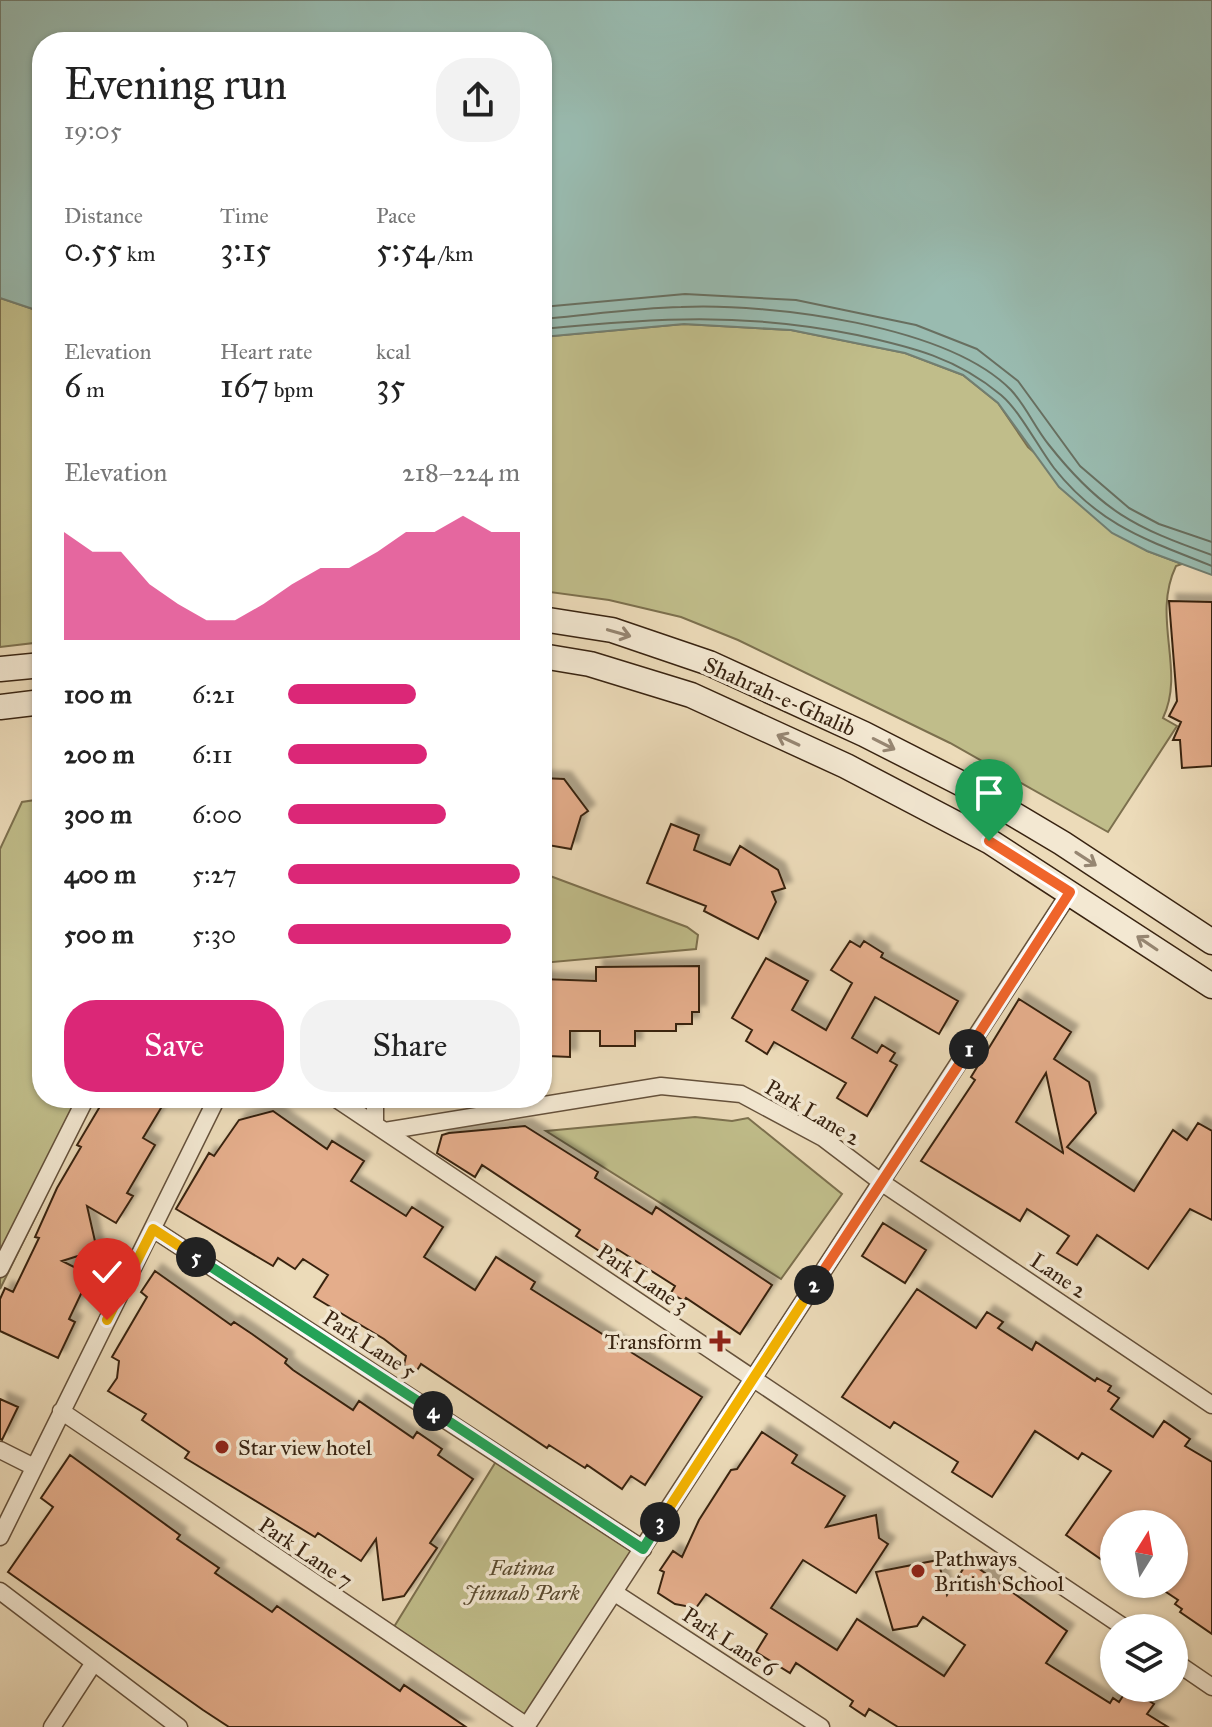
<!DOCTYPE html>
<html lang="en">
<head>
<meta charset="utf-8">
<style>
  body { margin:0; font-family:"IM FELL Great Primer",serif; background:#f2f2f2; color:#222; height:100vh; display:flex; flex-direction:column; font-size:30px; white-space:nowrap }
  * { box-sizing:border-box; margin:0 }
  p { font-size:26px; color:#767676 }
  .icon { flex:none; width:44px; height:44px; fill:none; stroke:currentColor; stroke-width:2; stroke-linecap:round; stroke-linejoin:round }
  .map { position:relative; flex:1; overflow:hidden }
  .panel { position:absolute; left:32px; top:32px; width:520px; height:1076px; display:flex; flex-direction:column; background:#fff; border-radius:32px; box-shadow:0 2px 6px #0004 }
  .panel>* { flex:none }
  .needle { width:52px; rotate:11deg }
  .controls { position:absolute; left:1100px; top:1510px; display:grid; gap:16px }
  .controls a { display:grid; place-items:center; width:88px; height:88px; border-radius:50%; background:#fff; box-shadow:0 2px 6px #0004; font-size:40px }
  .pin { position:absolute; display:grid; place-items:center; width:68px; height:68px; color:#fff; margin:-82px -34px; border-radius:50% 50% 50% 0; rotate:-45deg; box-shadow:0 0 8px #0007 }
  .pin .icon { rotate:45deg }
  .km { position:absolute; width:40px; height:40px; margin:-20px; border-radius:50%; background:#222; color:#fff; font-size:22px; line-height:40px; text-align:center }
  .round { display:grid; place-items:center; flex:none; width:84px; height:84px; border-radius:32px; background:#f2f2f2 }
  .headline { display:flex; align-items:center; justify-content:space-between; height:136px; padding:0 32px }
  h1 { font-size:44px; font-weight:600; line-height:60px }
  .figures { display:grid; grid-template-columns:repeat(3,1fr); gap:12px; height:136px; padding:8px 32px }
  .figures div { display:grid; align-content:center }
  .figures b { font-size:34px; font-weight:600 }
  .figures small { font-size:22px; font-weight:400 }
  .figures p { font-size:22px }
  .chart { height:224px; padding:16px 32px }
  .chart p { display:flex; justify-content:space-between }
  .chart svg { width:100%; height:144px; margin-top:8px; fill:#db2777; opacity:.7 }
  .primary-button { display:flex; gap:16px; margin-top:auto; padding:16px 32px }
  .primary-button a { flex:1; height:92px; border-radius:32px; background:#db2777; color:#fff; font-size:32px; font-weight:600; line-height:92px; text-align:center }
  .primary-button a+a { background:#f2f2f2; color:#222 }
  ul { padding:0 32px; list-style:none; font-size:26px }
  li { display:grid; grid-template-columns:128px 96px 1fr; align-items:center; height:60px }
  li i { height:20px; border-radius:10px; background:#db2777 }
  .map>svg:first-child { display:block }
  .green { fill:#c0bd8a; stroke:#7c704e; stroke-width:2 }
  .water { fill:#99bbb0; stroke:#727e70; stroke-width:2 }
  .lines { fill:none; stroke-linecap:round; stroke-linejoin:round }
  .shore { stroke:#686f60; stroke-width:2 }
  .building { fill:#e4ad8b; stroke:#382311; stroke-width:2; fill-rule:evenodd; filter:url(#shadow) }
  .minor-casing { stroke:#65513b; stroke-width:19 }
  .secondary-casing { stroke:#382311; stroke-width:27 }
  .minor { stroke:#f3e8d2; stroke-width:16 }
  .secondary { stroke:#f3e8d2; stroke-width:24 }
  .oneway { stroke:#968672 }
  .split-1-casing { stroke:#fff; stroke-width:16 }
  .split-2-casing { stroke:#fff; stroke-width:16 }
  .split-3-casing { stroke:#fff; stroke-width:16 }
  .split-4-casing { stroke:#fff; stroke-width:16 }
  .split-5-casing { stroke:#fff; stroke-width:16 }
  .split-6-casing { stroke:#fff; stroke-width:16 }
  .split-1 { stroke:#f0652b; stroke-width:10 }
  .split-2 { stroke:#f0652b; stroke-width:10 }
  .split-3 { stroke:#f5b400; stroke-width:10 }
  .split-4 { stroke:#22a559; stroke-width:10 }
  .split-5 { stroke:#22a559; stroke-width:10 }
  .split-6 { stroke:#f5b400; stroke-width:10 }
  .poi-dot { fill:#8f2418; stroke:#f3e8d2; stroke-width:3 }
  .labels { text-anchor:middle; stroke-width:7; stroke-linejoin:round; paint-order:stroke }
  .street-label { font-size:22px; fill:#382311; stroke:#f3e8d2 }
  .poi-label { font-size:22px; fill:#382311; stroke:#f3e8d2; text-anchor:start }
  .park-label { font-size:22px; font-style:italic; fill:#5a4a2f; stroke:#f3e8d2 }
</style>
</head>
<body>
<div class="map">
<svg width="1212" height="1727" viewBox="0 0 1212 1727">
  <defs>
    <filter id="shadow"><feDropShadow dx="7" dy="-7" stdDeviation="2" flood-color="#0004"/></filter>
  </defs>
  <rect width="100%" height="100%" fill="#ecdbb9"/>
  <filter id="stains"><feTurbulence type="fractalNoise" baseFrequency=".0025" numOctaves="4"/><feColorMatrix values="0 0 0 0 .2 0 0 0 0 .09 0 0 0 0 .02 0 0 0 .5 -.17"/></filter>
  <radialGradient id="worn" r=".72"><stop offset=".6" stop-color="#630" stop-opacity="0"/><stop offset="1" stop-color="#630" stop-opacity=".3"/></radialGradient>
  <path class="green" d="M0,298L42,312V642L0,647Z
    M684,324L791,330L905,353L963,375L998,403L1028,447L1147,551L1182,564L1176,566C1151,618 1186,670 1163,718L1177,726L1108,832L950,743L738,640L681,617L609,600L542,591V337Z
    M42,799V1098H94L0,1289V849L22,802Z
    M542,873L687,927L698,935L696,949L542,963Z
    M695,1117L732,1121L748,1118L842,1194L781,1279L546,1131Z
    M500,1455L643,1549L527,1726L389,1635Z"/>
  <path class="water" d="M0,0H1212V575L1147,551L1112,533L1059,487L998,403L963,375L905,353L791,330L684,324L542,337V42H42V312L0,298Z"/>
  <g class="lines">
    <path class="shore" d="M542,307L685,294L796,300L916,325L977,349L1018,381L1080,466L1129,508L1159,524L1212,542
      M542,319C588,315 635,308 681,307C771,303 947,325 1011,390C1026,406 1035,428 1049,445C1101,511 1135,528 1212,555
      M542,329C655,318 744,312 857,335C912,347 957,358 1001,395C1020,411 1038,447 1054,468C1100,526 1147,540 1212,566"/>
  </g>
  <path class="building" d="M1169,601L1212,602V766L1182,768L1180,740H1173L1181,722L1169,716L1177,701Z
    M542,778L564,779L588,811L581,816L571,849L542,844Z
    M671,824L699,835L694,850L730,865L740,846L778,870L785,888L772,892L776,902L758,939L704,911L706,906L647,883Z
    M850,941L860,947L864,941L883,953L881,957L958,1001L939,1034L875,997L852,1038L877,1053L882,1045L895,1053L890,1061L897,1065L867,1116L837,1098L846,1083L774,1042L767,1054L746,1041L752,1030L732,1018L766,958L808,981L792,1010L826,1030L852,983L831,970Z
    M699,966V1012H692V1024H676V1031H635V1046H600V1031H570V1057L548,1056V1049L542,1048V979L596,981V967Z
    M1019,999L1071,1032L1054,1059L1089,1082L1096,1113L1067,1147L1134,1191L1173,1130L1187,1140L1198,1123L1212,1131V1220L1190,1209L1148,1269L1097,1235L1077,1265L1057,1253L1069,1236L1027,1209L1020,1221L921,1161L975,1080L971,1077ZM1046,1073L1063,1152V1153L1016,1122Z
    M105,1098H167L143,1138L155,1145L127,1193L133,1196L116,1223L87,1206L97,1250L62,1261L90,1275L69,1319L75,1322L58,1358L0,1331V1299L5,1288L13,1292L39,1238L35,1237L57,1188L81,1147L77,1145Z
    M273,1111L327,1149L332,1141L364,1161L351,1181L406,1216L412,1207L443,1227L424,1257L475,1290L496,1257L535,1282L531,1289L702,1397L645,1485L631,1476L622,1489L587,1465L585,1468L549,1445L547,1448L421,1364L416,1372L404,1365L406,1356L384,1339L314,1297L328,1275L303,1259L295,1269L278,1258L273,1266L176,1209L209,1153L214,1156L239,1120Z
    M525,1126L598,1172L595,1178L652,1214L656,1207L772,1285L740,1334L686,1298L684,1301L671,1293L675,1286L617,1249L610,1258L576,1236L580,1230L482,1165L475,1177L437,1153L442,1135L449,1133Z
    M883,1223L926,1250L905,1283L862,1256Z
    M155,1271L231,1325L234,1322L252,1334L287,1359L285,1363L293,1370L353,1410L359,1401L413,1438L417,1432L442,1449L438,1455L473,1479L430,1543L437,1548L404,1596L383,1600L376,1539L361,1561L318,1533L315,1537L185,1458L189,1452L142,1420L146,1414L108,1391L117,1378L119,1361L112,1357L147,1297L141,1292Z
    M917,1289L976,1328L987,1312L1003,1322L998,1328L1032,1350L1036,1342L1095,1381L1097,1378L1111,1386L1108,1391L1119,1398L1111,1409L1153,1437L1164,1421L1190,1439L1185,1446L1212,1462V1634L1180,1612L1182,1609L1175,1604L1178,1600L1154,1584H1174V1524H1114V1549L1105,1562L1066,1535L1111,1471L1082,1453L1078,1459L1035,1431L992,1497L952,1472L958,1462L894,1422L890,1428L842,1397Z
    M0,1399L18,1407L2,1440L0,1439Z
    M762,1432L797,1455L792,1463L845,1496L826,1527L876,1515L879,1538L888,1544L856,1593L803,1560L771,1608L837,1650L857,1619L944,1676L965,1645L923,1617L917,1626L893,1630L876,1572L938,1560L947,1595L968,1561L1067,1631L1046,1663L1110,1703L1113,1698L1119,1702L1128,1688L1154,1704L1147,1714L1168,1727H898L869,1709L865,1716L850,1706L853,1701L796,1663L790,1673L756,1652L767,1634L706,1594L696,1608L675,1604L658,1593L664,1572L660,1570L673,1551L682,1557L699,1520L731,1470L737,1469Z
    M70,1455L180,1535L177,1539L219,1568L215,1573L272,1612L277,1606L400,1691L404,1685L466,1727H229L203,1710L8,1572L53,1507L41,1498Z"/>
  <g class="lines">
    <defs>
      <path id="minor" d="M335,1098L1125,1628
        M375,1125V1098
        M385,1131L661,1086L741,1094L823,1138L881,1182L1212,1405
        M153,1229L643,1549
        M0,1269L86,1098
        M61,1411L527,1726
        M0,1450L34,1467
        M0,1537L217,1098
        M0,1591L179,1727
        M615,1593L821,1727
        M1174,1661L1212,1687
        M52,1727L93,1664
        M526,1727L1070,892"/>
      <path id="secondary" d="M542,619L612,630L709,663L864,734L968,787L1062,843L1212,942
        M542,656L590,664L691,695L846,766L989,841L1212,986
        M0,669L42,665
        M0,707L42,702"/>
    </defs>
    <use href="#minor" class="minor-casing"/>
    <use href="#secondary" class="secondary-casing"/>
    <use href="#minor" class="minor"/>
    <use href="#secondary" class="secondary"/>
  </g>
  <defs><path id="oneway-shaft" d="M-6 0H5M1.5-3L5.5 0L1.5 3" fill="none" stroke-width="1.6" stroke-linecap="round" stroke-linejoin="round" transform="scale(2)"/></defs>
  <g class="oneway">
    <use href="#oneway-shaft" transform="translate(619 633) rotate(16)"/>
    <use href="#oneway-shaft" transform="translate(788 740) rotate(-155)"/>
    <use href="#oneway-shaft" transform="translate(884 744) rotate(27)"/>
    <use href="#oneway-shaft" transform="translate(1086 859) rotate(33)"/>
    <use href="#oneway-shaft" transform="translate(1147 943) rotate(-146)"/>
  </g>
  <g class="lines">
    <defs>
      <path id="split-1" d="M969,1049L1070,892L989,841"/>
      <path id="split-2" d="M814,1285L969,1049"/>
      <path id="split-3" d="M660,1522L814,1285"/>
      <path id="split-4" d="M433,1411L643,1549L660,1522"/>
      <path id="split-5" d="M196,1257L433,1411"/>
      <path id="split-6" d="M107,1320L153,1229L196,1257"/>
    </defs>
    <use href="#split-1" class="split-1-casing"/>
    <use href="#split-2" class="split-2-casing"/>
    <use href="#split-3" class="split-3-casing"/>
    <use href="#split-4" class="split-4-casing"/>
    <use href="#split-5" class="split-5-casing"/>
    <use href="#split-6" class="split-6-casing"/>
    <use href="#split-1" class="split-1"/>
    <use href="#split-2" class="split-2"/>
    <use href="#split-3" class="split-3"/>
    <use href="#split-4" class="split-4"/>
    <use href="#split-5" class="split-5"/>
    <use href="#split-6" class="split-6"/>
  </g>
  <g class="poi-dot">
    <path d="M716 1329h8v8h8v8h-8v8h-8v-8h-8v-8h8z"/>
    <circle cx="222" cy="1447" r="8"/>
    <circle cx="918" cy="1571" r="8"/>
  </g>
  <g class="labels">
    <g class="street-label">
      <text transform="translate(780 696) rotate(24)" y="8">Shahrah-e-Ghalib</text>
      <text transform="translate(813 1112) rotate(31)" y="8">Park Lane 2</text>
      <text transform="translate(1059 1275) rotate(34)" y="8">Lane 2</text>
      <text transform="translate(643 1278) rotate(34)" y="8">Park Lane 3</text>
      <text transform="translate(370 1344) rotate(33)" y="8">Park Lane 5</text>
      <text transform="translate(306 1552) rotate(34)" y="8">Park Lane 7</text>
      <text transform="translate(730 1641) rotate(33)" y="8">Park Lane 6</text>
    </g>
    <g class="poi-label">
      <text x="702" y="1349" text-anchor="end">Transform</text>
      <text x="238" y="1455">Star view hotel</text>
      <text x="934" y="1566">Pathways<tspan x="934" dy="25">British School</tspan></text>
    </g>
    <g class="park-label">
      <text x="522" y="1575">Fatima<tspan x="522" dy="25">Jinnah Park</tspan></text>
    </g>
  </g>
  <rect width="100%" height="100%" filter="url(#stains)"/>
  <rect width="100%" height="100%" fill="url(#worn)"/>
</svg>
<div class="controls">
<a><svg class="needle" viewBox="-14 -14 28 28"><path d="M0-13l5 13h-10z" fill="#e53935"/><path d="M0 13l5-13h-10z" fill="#767676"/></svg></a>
<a><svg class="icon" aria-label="layers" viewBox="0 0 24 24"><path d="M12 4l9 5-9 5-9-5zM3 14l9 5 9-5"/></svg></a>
</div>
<div class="pin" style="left:989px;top:841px;background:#1e9e55"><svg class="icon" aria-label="arrive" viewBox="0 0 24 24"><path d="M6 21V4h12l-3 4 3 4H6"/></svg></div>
<div class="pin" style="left:107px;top:1320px;background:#d93025"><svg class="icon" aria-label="check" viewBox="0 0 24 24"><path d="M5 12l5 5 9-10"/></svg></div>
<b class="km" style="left:969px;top:1049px">1</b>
<b class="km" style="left:814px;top:1285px">2</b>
<b class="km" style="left:660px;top:1522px">3</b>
<b class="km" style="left:433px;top:1411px">4</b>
<b class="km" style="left:196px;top:1257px">5</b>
<section class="panel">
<div class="headline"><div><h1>Evening run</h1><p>19:05</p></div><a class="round"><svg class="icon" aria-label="share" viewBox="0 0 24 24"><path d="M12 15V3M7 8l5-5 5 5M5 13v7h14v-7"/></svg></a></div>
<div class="figures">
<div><p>Distance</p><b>0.55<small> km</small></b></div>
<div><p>Time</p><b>3:15</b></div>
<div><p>Pace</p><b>5:54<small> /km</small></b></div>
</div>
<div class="figures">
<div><p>Elevation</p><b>6<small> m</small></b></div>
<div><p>Heart rate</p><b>167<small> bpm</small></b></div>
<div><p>kcal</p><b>35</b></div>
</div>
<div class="chart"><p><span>Elevation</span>218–224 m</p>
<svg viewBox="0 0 160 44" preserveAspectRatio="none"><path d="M0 44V11L10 17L20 17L30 27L40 33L50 38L60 38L70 33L80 27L90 22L100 22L110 17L120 11L130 11L140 6L150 11L160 11V44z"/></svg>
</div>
<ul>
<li><b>100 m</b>6:21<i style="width:55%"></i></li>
<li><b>200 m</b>6:11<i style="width:60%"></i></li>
<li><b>300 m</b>6:00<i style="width:68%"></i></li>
<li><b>400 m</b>5:27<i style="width:100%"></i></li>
<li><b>500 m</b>5:30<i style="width:96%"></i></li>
</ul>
<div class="primary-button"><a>Save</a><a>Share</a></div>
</section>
</div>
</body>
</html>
